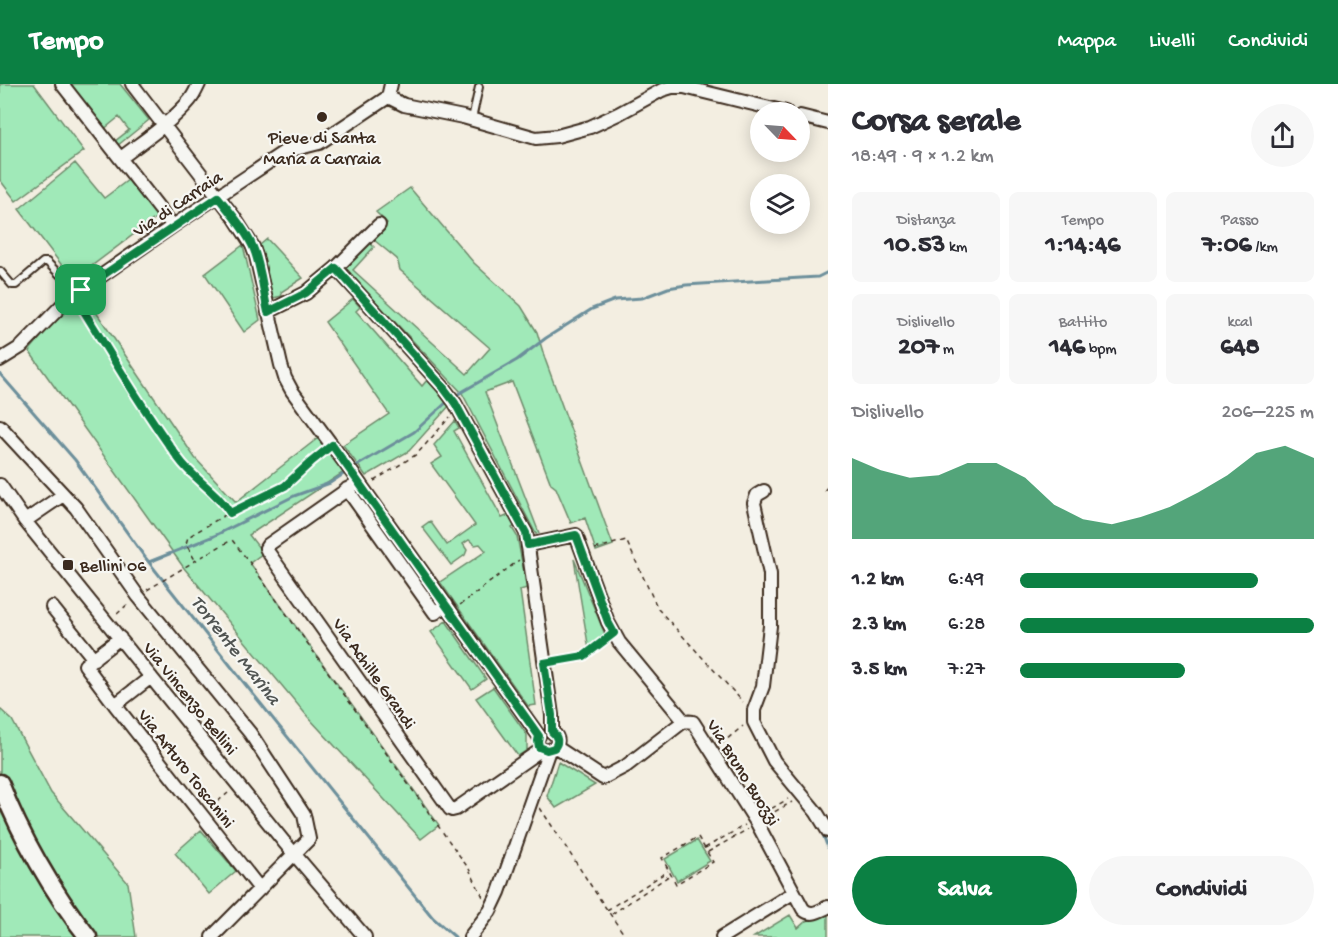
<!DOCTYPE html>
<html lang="it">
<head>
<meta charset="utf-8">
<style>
  body { margin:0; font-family:"Gochi Hand",sans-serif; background:#f7f7f7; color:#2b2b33; height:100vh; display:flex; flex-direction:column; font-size:22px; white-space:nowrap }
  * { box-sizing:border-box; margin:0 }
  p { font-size:20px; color:#7c7c81 }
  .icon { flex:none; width:33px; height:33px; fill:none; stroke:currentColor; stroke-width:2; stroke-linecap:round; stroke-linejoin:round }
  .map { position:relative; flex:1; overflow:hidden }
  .drawer { display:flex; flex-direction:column; background:#fff; width:510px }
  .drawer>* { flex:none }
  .needle { width:39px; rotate:115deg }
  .controls { position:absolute; left:750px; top:18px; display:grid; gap:12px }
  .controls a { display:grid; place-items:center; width:60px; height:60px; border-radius:50%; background:#fff; box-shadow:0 3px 15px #0003; font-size:30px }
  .pin { position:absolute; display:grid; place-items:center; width:51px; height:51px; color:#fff; margin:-26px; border-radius:12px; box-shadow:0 3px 9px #0006 }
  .round { display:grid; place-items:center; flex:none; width:63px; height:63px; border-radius:32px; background:#f7f7f7 }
  .head { display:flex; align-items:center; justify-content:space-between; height:102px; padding:0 24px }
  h1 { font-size:33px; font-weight:800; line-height:45px }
  .figures { display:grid; grid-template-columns:repeat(3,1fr); gap:9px; height:102px; padding:6px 24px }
  .figures div { display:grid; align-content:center; border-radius:9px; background:#f7f7f7; text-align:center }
  .figures b { font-size:26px; font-weight:800 }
  .figures small { font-size:16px; font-weight:400 }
  .figures p { font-size:16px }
  .chart { height:168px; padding:12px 24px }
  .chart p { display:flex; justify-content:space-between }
  .chart svg { width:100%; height:108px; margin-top:6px; fill:#0b8043; opacity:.7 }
  .action { display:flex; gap:12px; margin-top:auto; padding:12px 24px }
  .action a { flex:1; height:69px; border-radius:36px; background:#0b8043; color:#fff; font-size:24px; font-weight:800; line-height:69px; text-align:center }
  .action a+a { background:#f7f7f7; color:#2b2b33 }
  ul { padding:0 24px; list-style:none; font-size:20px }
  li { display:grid; grid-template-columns:96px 72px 1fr; align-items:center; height:45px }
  li i { height:15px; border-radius:8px; background:#0b8043 }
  header { display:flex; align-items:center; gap:36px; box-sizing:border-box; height:84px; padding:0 30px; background:#0b8043; color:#fff }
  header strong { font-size:28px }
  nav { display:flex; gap:33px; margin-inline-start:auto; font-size:21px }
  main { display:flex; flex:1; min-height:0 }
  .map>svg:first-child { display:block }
  .green { fill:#a0e9b8; stroke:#6e8a6b; stroke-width:1.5 }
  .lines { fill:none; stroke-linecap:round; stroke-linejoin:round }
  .stream { stroke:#6c8f9b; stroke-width:3 }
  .lane-casing { stroke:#3b2a1e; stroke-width:10 }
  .street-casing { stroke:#3b2a1e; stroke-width:16 }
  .secondary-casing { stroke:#3b2a1e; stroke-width:21 }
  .path { stroke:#3b2a1e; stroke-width:1.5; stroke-dasharray:4.5 4.5; stroke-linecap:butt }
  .lane { stroke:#f6f6f2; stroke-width:6 }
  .street { stroke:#f6f6f2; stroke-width:12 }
  .secondary { stroke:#f6f6f2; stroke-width:16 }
  .route-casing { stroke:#fff; stroke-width:12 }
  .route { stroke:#0b8043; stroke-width:8 }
  .poi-dot { fill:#3b2a1e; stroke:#f6f6f2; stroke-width:2 }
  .labels { text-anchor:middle; stroke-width:4.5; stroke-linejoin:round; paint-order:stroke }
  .poi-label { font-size:18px; fill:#3b2a1e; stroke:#f6f6f2 }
  .street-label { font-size:18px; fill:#3b2a1e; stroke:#f6f6f2 }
  .water-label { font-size:20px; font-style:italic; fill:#505452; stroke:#f6f6f2 }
</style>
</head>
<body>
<header>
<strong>Tempo</strong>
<nav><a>Mappa</a><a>Livelli</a><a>Condividi</a></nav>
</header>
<main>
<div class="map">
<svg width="828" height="853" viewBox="0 0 828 853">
  <rect width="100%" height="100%" fill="#f3eee1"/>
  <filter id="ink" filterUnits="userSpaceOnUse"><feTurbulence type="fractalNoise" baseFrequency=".0167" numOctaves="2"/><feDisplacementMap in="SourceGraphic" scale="12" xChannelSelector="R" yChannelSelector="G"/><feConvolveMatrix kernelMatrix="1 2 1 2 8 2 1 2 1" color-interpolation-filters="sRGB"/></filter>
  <g filter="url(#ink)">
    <path class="green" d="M0,0H34L84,67L16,117L0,96Z
      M65,0H120L149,36L117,62L114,58L129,46L119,33L103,46Z
      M75,79L104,114L128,96L158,132L73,196L19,125Z
      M410,104L474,179L521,222L537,248L545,275L613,461L596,467L585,434L571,439L556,404L551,400L512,298L485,308L539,449L536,450L462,309L344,184L369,158L374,163L353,186L467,290L490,264L400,186L397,175L374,156L387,139L376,128Z
      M267,155L303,194L281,208L282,212L273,214L260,161Z
      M243,161L260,236L244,248L205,190Z
      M81,206L195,374L236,418L318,354L344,388L249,451L263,469L250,479L439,741L421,755L308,633L184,484L29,267Z
      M353,215L360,223L356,227L422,302L428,295L450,321L409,367L366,392L343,361L389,330L325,238Z
      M455,337L459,344L454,347L502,434L509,431L515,442L512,444L517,452L527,504L520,506L536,621L528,622L440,498L486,467L480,460L475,461L469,456L463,460L467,466L465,471L451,481L422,443L430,437L447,461L475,441L431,380L442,373L434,361Z
      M574,475L606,553L589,566Z
      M446,537L486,595L472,605L431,548Z
      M493,603L527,651V666L518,672L476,614Z
      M0,625L12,636L51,709L128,799L136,853H0Z
      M558,678L595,701L556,724L547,712Z
      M201,746L236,787L209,810L175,769Z
      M697,756L710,777L677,797L665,775Z
      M828,826V853H754L790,831L798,844L805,838Z"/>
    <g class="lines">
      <path class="stream" d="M0,290L75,376L144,472L241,595L433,834L455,853
        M453,313L517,276L546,254L592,225L615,216L642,214L668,204L686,201L818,193L828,188
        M353,384L414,348L448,317
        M149,478L214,452L294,412L330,399L348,387
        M822,748L828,764"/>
      <defs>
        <path id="lane" d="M472,35L479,3
          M0,187L12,201H16L43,178H47L77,208"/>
        <path id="street" d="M62,0L173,142
          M132,0L234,133L252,161L256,172L281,281L285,294L292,307L353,390L539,652
          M388,13L404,21L463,33L536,54L557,52L590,43L618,30L662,6L672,3H684L786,28
          M388,13L391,0
          M800,32L828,39
          M121,74C144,56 171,39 190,16C194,11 196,6 199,0
          M336,184L379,141
          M268,228L306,209L336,184L443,303L455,319L526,449L552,631V648C558,652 559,657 556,663L549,666L499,808L490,827L470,853
          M0,276L21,263L68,215L173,142L284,68L319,59L388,13
          M0,342L76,424L138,512L250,649L304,731L309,755L212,853
          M358,398L268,461L266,464L268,468L450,725L452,726L456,725L542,665
          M0,401L25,437L284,758L365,853
          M347,405L435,529L446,520
          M764,407L757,411L754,419L770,490V542L763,602L754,626V638L774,677L817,729L828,747
          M25,437L63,411
          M528,461L576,451L608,538L619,558L684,637L693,638L757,739L803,825C811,833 819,827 828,823
          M52,523L94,575
          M151,593L115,621L260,805
          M115,621L85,581L120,554
          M556,663L603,694L626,682L684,637
          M722,853L793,809"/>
        <path id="secondary" d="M0,699C20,751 53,809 88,853"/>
      </defs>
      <use href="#lane" class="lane-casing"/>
      <use href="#street" class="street-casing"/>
      <use href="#secondary" class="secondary-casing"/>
      <path class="path" d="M81,222C113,273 144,326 179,375C193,395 216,406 230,428L188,453L186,460L195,476
        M374,397L417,370L450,333
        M824,407L828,402
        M231,428L285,402L322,369
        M595,465L626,456L658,525L743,618
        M147,506C176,489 203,471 232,456L250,479L469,785L483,813
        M460,521L519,476
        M117,530L129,519
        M557,577L584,572L604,557
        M721,660L743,642
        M211,723L228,709
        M540,724C569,767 596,811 626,853
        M764,729L788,715
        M767,732L792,718
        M698,753L713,778L676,800L662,774Z
        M705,764L745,741
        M708,768L748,745
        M607,826L668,787
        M612,830L670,791"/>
      <use href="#lane" class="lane"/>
      <use href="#street" class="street"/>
      <use href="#secondary" class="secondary"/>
    </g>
  </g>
  <g class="lines" filter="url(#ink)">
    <defs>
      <path id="route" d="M218,113C230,128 245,145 253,163C261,182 263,207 268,228L306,209L336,184L443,303L455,319L526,449L528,461L576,451L608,538L614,549L584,572L544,579L552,631V648C558,652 559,659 554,664L547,666L539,663L538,657L539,652L332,361L311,378L285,402L230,429C216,406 193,395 179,375C141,323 108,266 74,211Z"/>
    </defs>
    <use href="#route" class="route-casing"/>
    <use href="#route" class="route"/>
  </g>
  <g class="poi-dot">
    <circle cx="322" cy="33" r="6"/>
    <rect x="62" y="475" width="12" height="12" rx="3"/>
  </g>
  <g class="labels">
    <g class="poi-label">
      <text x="322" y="59">Pieve di Santa<tspan x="322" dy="21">Maria a Carraia</tspan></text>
      <text x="80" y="487" text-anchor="start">Bellini 06</text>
    </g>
    <g class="street-label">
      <text transform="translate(177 119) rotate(-34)" y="6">Via di Carraia</text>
      <text transform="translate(375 589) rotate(55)" y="6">Via Achille Grandi</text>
      <text transform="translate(191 614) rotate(51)" y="6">Via Vincenzo Bellini</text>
      <text transform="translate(187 684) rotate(52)" y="6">Via Arturo Toscanini</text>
      <text transform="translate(744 688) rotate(58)" y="6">Via Bruno Buozzi</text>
    </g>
    <g class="water-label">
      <text transform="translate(237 565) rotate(52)" y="7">Torrente Marina</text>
    </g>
  </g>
</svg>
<div class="controls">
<a><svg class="needle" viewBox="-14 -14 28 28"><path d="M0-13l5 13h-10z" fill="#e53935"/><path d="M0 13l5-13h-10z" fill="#7c7c81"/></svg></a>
<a><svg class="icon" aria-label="layers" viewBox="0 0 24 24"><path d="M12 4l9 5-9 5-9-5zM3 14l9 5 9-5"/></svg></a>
</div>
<div class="pin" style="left:81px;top:206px;background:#1e9e55"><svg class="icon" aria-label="arrive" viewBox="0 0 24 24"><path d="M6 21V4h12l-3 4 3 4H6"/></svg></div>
</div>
<section class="drawer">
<div class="head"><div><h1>Corsa serale</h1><p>18:49 · 9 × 1.2 km</p></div><a class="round"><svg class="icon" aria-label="share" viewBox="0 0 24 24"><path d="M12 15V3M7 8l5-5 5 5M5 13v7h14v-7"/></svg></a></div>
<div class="figures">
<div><p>Distanza</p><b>10.53<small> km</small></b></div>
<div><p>Tempo</p><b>1:14:46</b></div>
<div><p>Passo</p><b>7:06<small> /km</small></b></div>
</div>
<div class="figures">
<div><p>Dislivello</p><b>207<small> m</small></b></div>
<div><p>Battito</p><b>146<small> bpm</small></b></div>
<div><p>kcal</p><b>648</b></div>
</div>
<div class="chart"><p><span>Dislivello</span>206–225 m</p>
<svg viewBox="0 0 160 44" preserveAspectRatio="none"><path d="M0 44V11L10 16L20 19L30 18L40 13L50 13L60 19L70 30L80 36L90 38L100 35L110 31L120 25L130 18L140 9L150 6L160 11V44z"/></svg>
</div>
<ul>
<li><b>1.2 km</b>6:49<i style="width:81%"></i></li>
<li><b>2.3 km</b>6:28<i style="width:100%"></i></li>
<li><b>3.5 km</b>7:27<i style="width:56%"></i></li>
</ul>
<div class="action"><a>Salva</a><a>Condividi</a></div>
</section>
</main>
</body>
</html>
